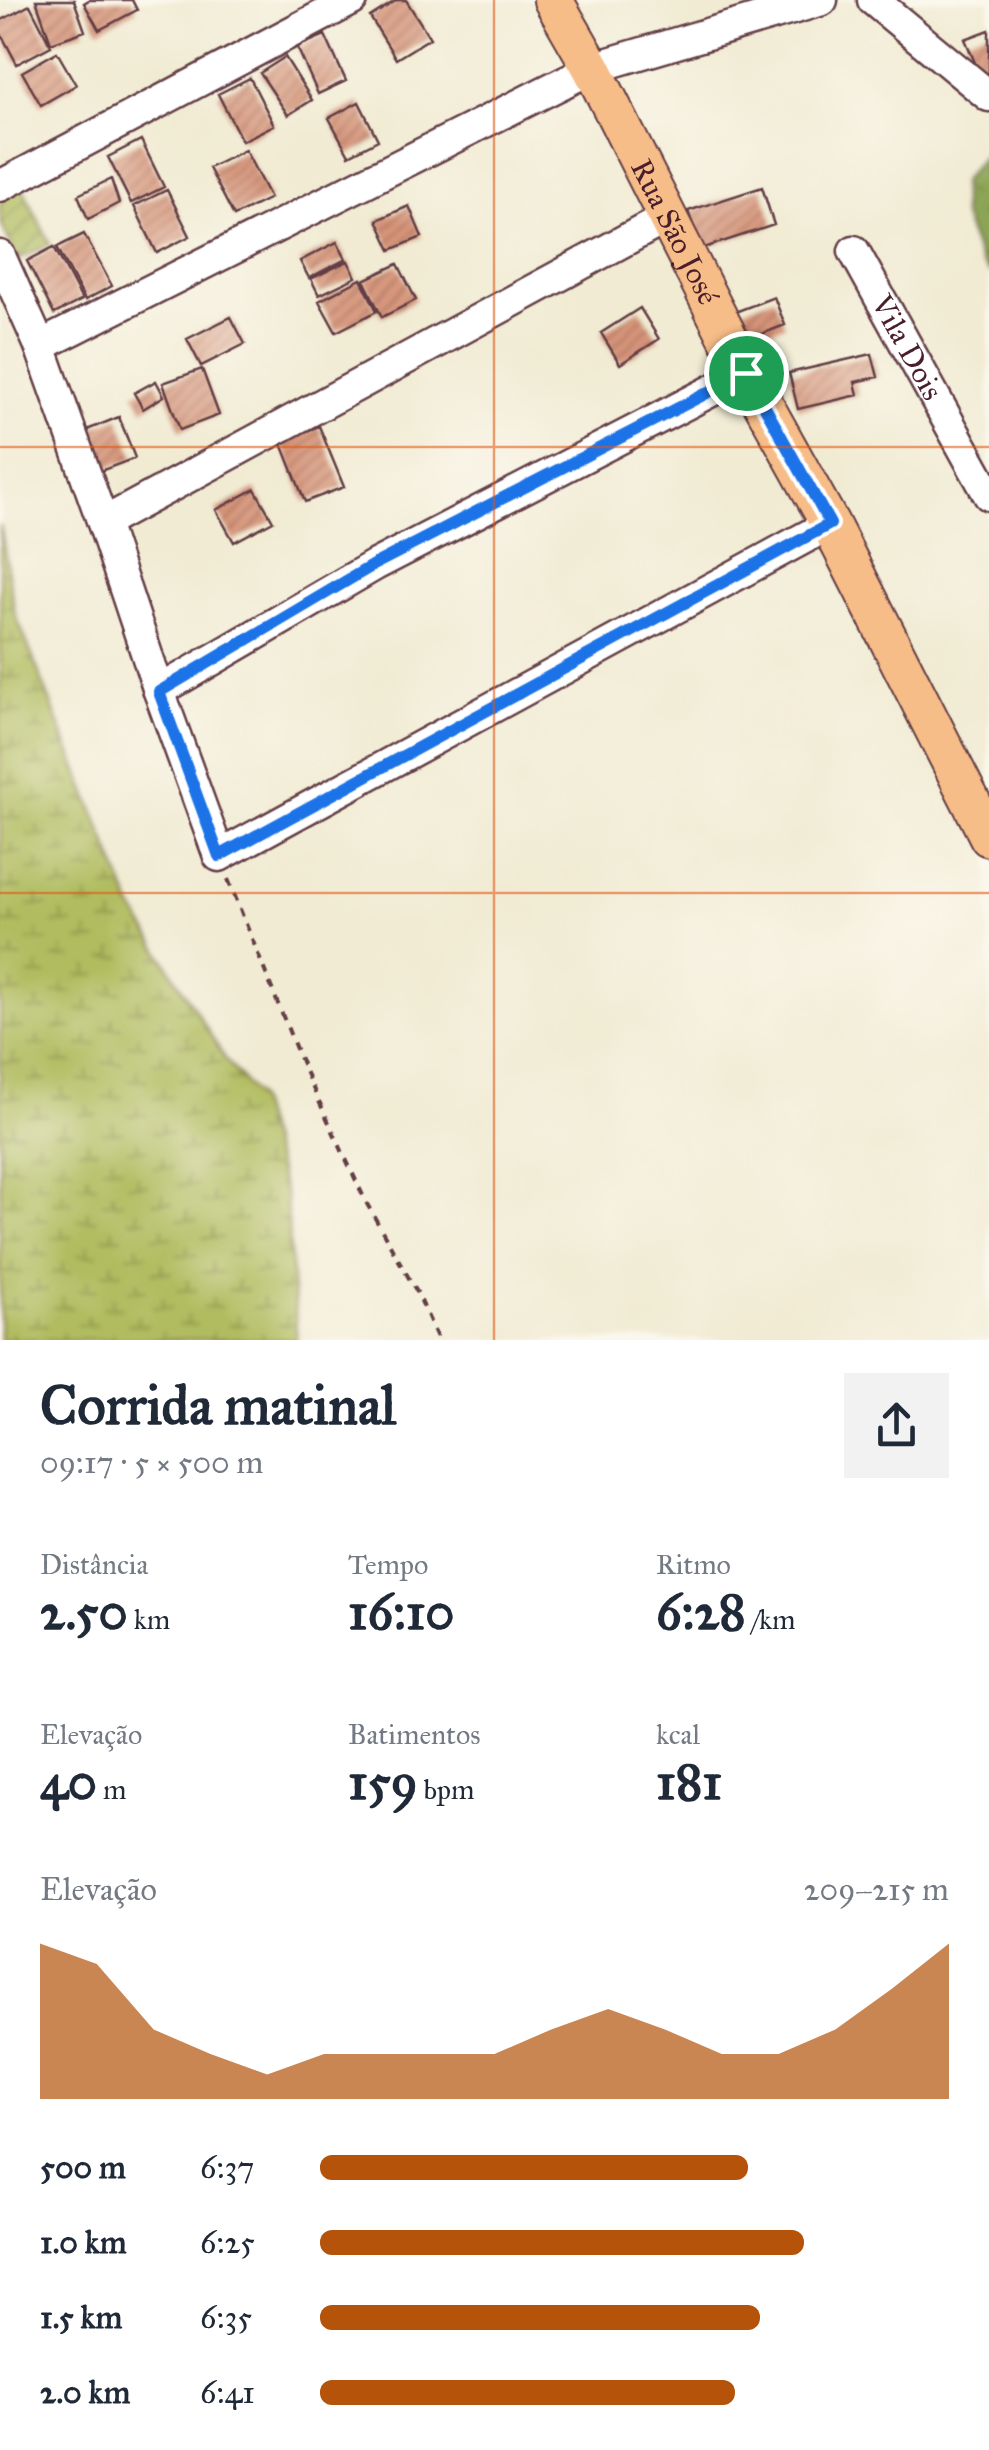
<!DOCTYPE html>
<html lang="pt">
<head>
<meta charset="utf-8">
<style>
  body { margin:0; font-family:"IM FELL Great Primer",serif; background:#f2f2f3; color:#1f2937; height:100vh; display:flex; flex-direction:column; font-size:38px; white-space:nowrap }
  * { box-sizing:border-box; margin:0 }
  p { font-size:32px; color:#747a83 }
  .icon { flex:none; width:55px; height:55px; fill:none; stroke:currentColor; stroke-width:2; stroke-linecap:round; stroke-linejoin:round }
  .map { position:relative; height:1340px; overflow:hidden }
  .details { display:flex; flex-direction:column; background:#fff; flex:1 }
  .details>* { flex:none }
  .pin { position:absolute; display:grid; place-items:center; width:85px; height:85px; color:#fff; margin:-42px; border:5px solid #fff; border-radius:50%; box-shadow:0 2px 10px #0007 }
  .round { display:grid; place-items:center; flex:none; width:105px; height:105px; border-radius:0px; background:#f2f2f3 }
  .summary { display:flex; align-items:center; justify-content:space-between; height:170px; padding:0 40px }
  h1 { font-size:55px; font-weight:700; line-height:75px }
  .figures { display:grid; grid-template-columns:repeat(3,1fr); gap:15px; height:170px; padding:10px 40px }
  .figures div { display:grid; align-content:center }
  .figures b { font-size:50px; font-weight:700 }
  .figures small { font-size:28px; font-weight:400 }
  .figures p { font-size:28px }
  .chart { height:280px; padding:20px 40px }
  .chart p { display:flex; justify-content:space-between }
  .chart svg { width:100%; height:180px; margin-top:10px; fill:#b45309; opacity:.7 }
  ul { padding:0 40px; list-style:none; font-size:32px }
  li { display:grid; grid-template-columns:160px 120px 1fr; align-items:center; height:75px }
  li i { height:25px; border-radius:12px; background:#b45309 }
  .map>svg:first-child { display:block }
  .forest { fill:url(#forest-crowns); stroke:#6b6240; stroke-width:2.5 }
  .wetland { fill:url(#wetland-marsh); stroke:#7d6e44; stroke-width:2.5 }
  .garden { fill:url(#garden-furrows); stroke:#7d6e44; stroke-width:2.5 }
  .building { fill:url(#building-hatch) }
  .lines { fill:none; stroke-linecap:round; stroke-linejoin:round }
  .minor-casing { stroke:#633e44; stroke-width:35 }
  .major-casing { stroke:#633e44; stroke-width:42 }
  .path { stroke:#633e44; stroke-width:4; stroke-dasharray:8 8; stroke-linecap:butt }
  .minor { stroke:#fff; stroke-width:30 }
  .major { stroke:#f7bd88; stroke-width:38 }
  .route-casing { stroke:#fff; stroke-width:20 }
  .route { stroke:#1a73e8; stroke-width:12 }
  .grid { fill:none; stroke:#e0560e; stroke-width:2.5; stroke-opacity:0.55 }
  .labels { text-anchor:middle; stroke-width:9; stroke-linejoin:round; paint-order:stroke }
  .street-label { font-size:30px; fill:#4a1f2b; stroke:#fbf7ec }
</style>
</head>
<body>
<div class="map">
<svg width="989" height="1340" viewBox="0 0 989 1340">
  <defs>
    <pattern id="forest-crowns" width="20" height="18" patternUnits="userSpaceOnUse" patternTransform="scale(2.5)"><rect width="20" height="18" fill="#8ca455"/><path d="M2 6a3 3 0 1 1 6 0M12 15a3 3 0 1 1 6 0" fill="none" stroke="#748547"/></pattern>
    <pattern id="wetland-marsh" width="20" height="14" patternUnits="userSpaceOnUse" patternTransform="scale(2.5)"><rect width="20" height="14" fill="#b0bc5e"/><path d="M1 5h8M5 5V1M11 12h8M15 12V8" fill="none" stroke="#91984e"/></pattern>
    <pattern id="garden-furrows" width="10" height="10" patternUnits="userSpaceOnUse" patternTransform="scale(2.5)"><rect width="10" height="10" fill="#b0bc5e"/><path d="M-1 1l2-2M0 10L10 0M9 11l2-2" fill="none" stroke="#91984e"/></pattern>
    <pattern id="building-hatch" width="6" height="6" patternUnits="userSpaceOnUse" patternTransform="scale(2.5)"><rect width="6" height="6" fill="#d69479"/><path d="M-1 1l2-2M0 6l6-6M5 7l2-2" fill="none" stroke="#b07863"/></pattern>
  </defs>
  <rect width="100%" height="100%" fill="#fbf7ec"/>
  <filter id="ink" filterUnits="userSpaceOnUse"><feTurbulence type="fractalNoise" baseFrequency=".01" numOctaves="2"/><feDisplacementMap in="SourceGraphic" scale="20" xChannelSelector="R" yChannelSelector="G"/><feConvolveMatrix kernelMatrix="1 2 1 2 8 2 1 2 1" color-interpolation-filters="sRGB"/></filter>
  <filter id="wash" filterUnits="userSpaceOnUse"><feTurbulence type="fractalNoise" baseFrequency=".0048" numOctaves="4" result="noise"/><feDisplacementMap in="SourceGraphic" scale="40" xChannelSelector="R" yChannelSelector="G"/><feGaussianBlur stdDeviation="2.25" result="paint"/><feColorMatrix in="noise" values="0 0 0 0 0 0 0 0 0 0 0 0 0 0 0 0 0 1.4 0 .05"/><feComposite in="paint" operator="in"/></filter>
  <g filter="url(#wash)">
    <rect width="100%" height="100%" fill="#f1ebd3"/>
    <path class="forest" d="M983,156L989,157V272L981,264L962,215V181Z"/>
    <path class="wetland" d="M0,525L15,613L132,906L224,1057L257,1098L286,1197L297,1340H0Z"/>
    <path class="garden" d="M21,184L50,244L18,260L0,221V194Z"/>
    <g id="blocks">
      <path class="building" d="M36,0H74L85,31L51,43Z
        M89,0H132L137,10L99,30L84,3Z
        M397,0H406L430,38L396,59L370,17Z
        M30,5L51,46L17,64L0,32V21Z
        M989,30V82L984,84L965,39Z
        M325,35L346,81L318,94L297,47Z
        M57,52L76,85L41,105L22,72Z
        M285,57L312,100L288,115L260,73Z
        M250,78L274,125L242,141L218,94Z
        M359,102L378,140L349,155L329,118Z
        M141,140L164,187L131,203L108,157Z
        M245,150L270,198L234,216L209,168Z
        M111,179L119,203L88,219L78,195Z
        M762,187L774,225L701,249L688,211Z
        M167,190L190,236L157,253L134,206Z
        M409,206L422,237L391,250L377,220Z
        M84,234L112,286L85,300L57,247Z
        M337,242L346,259L309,278L300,261Z
        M54,247L82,300L54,314L27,261Z
        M348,261L356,277L319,295L311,279Z
        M398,264L416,300L382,317L364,280Z
        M361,279L377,311L336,332L319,301Z
        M774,297L785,325L746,340L735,312Z
        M640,308L659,339L620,364L601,333Z
        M231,317L245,344L201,366L187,339Z
        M872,354L878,377L855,382L858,395L798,409L789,373Z
        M202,369L219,415L180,430L163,383Z
        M156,381L164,396L143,409L134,393Z
        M119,417L135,458L98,472L82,432Z
        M319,426L344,487L305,502L281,441Z
        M255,489L273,521L234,542L216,510Z"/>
    </g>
  </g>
  <g filter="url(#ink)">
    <use href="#blocks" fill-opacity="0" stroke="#633e44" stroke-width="2.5"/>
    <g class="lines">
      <defs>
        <g id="minor">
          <path d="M873,0L989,96"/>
          <path d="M0,186L352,0"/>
          <path id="s1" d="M854,251L989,495"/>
          <path d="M0,256L40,346L103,523L159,691L219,856L830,524"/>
          <path d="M40,346L592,68L822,0"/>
          <path d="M103,523L668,217"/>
          <path d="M159,691L375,565L746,373"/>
        </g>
        <g id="major">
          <path id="s2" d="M553,0L592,68L746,373L830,524L989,837"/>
        </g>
      </defs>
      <use href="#minor" class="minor-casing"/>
      <use href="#major" class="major-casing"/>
      <path class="path" d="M228,879L304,1069L367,1204L418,1294L438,1340"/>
      <use href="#minor" class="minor"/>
      <use href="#major" class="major"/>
    </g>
  </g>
  <g class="lines" filter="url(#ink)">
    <defs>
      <path id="route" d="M746,373L830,524L219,856L159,692L375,564Z"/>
    </defs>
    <use href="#route" class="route-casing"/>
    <use href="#route" class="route"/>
  </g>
  <path class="grid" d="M494,0V1340M0,447H989M0,893H989"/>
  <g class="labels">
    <g class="street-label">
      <text dy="10" stroke="none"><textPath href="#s2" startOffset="262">Rua São José</textPath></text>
      <text dy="10" stroke="none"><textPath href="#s1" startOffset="110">Vila Dois</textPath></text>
    </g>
  </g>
</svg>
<div class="pin" style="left:746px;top:373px;background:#1e9e55"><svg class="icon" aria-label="arrive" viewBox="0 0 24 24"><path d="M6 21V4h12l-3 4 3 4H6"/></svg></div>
</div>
<section class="details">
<div class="summary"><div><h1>Corrida matinal</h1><p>09:17 · 5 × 500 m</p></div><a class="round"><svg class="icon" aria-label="share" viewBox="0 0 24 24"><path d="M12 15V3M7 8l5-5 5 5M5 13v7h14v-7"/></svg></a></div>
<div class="figures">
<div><p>Distância</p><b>2.50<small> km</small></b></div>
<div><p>Tempo</p><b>16:10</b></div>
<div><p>Ritmo</p><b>6:28<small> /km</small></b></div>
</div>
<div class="figures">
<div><p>Elevação</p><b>40<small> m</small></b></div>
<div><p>Batimentos</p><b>159<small> bpm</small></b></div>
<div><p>kcal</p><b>181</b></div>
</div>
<div class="chart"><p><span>Elevação</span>209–215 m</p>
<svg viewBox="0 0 160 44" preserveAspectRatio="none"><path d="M0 44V6L10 11L20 27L30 33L40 38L50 33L60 33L70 33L80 33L90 27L100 22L110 27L120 33L130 33L140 27L150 17L160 6V44z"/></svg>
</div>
<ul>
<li><b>500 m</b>6:37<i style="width:68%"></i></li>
<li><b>1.0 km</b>6:25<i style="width:77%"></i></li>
<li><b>1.5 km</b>6:35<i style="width:70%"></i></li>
<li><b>2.0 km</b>6:41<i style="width:66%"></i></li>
</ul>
</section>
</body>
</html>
